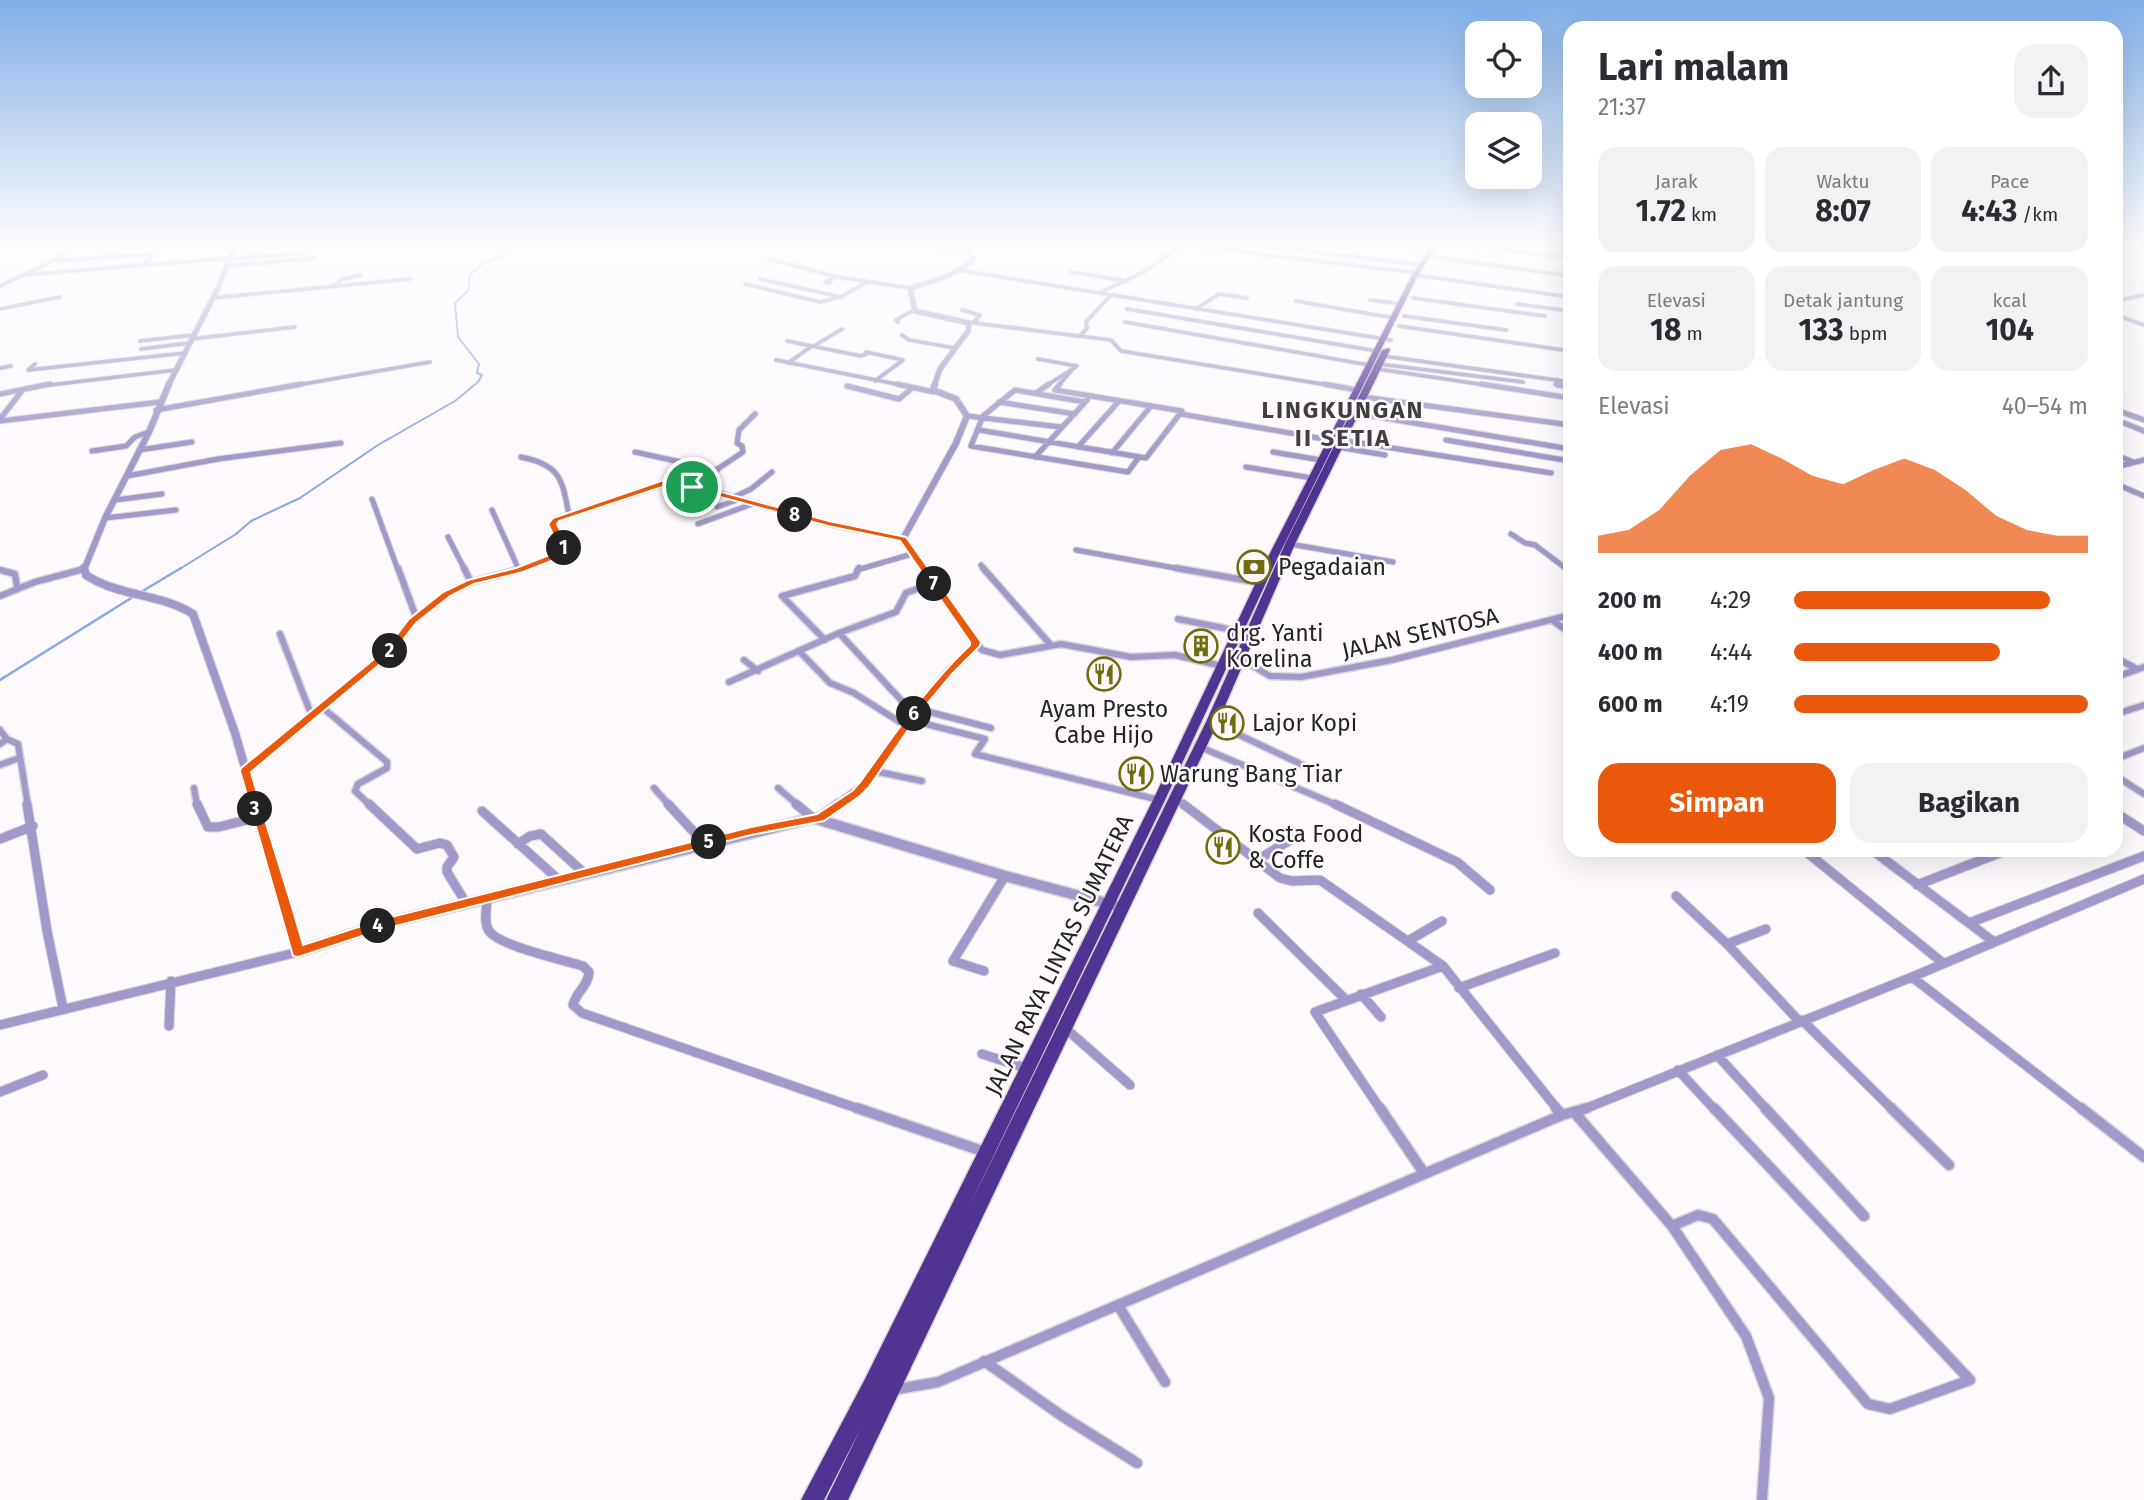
<!DOCTYPE html>
<html lang="id">
<head>
<meta charset="utf-8">
<style>
  body { margin:0; font-family:"Fira Sans",sans-serif; background:#f2f2f3; color:#2b2b33; height:100vh; display:flex; flex-direction:column; font-size:26px; white-space:nowrap }
  * { box-sizing:border-box; margin:0 }
  p { font-size:23px; color:#7c7c81 }
  .icon { flex:none; width:38px; height:38px; fill:none; stroke:currentColor; stroke-width:2; stroke-linecap:round; stroke-linejoin:round }
  .map { position:relative; flex:1; overflow:hidden }
  .sheet { position:absolute; left:1563px; top:21px; width:560px; height:836px; display:flex; flex-direction:column; background:#fff; border-radius:21px; box-shadow:0 7px 28px #0002 }
  .sheet>* { flex:none }
  .fabs { position:absolute; left:1465px; top:21px; display:grid; gap:14px }
  .fabs a { display:grid; place-items:center; width:77px; height:77px; border-radius:14px; background:#fff; box-shadow:0 7px 28px #0002; font-size:35px }
  .pin { position:absolute; display:grid; place-items:center; width:60px; height:60px; color:#fff; margin:-30px; border:4px solid #fff; border-radius:50%; box-shadow:0 2px 7px #0007 }
  .km { position:absolute; width:35px; height:35px; margin:-18px; border-radius:50%; background:#222; color:#fff; font-size:19px; line-height:35px; text-align:center }
  .round { display:grid; place-items:center; flex:none; width:74px; height:74px; border-radius:21px; background:#f2f2f3 }
  .overview { display:flex; align-items:center; justify-content:space-between; height:119px; padding:0 35px }
  h1 { font-size:38px; font-weight:700; line-height:52px }
  .stats { display:grid; grid-template-columns:repeat(3,1fr); gap:10px; height:119px; padding:7px 35px }
  .stats div { display:grid; align-content:center; border-radius:18px; background:#f2f2f3; text-align:center }
  .stats b { font-size:30px; font-weight:700 }
  .stats small { font-size:19px; font-weight:400 }
  .stats p { font-size:19px }
  .chart { height:196px; padding:14px 35px }
  .chart p { display:flex; justify-content:space-between }
  .chart svg { width:100%; height:126px; margin-top:7px; fill:#ea580c; opacity:.7 }
  .button { display:flex; gap:14px; margin-top:auto; padding:14px 35px }
  .button a { flex:1; height:80px; border-radius:21px; background:#ea580c; color:#fff; font-size:28px; font-weight:700; line-height:80px; text-align:center }
  .button a+a { background:#f2f2f3; color:#2b2b33 }
  ul { padding:0 35px; list-style:none; font-size:23px }
  li { display:grid; grid-template-columns:112px 84px 1fr; align-items:center; height:52px }
  li i { height:18px; border-radius:9px; background:#ea580c }
  .map>svg:first-child { display:block }
  .lines { fill:none; stroke-linecap:round; stroke-linejoin:round }
  .stream-far1 { stroke:#87a7e6; stroke-width:2 }
  .stream { stroke:#87a7e6; stroke-width:2.5 }
  .minor-far4-casing { stroke:#dad7da; stroke-width:5 }
  .minor-far3-casing { stroke:#dad7da; stroke-width:7 }
  .minor-far2-casing { stroke:#dad7da; stroke-width:9 }
  .minor-far1-casing { stroke:#dad7da; stroke-width:11 }
  .minor-casing { stroke:#dad7da; stroke-width:13 }
  .tertiary-far3-casing { stroke:#dad7da; stroke-width:7 }
  .tertiary-far2-casing { stroke:#dad7da; stroke-width:8 }
  .tertiary-far1-casing { stroke:#dad7da; stroke-width:10 }
  .tertiary-casing { stroke:#dad7da; stroke-width:13 }
  .trunk-casing { stroke:#dad7da; stroke-width:3 }
  .minor-far4 { stroke:#a199c9; stroke-width:3.5 }
  .minor-far3 { stroke:#a199c9; stroke-width:5 }
  .minor-far2 { stroke:#a199c9; stroke-width:6 }
  .minor-far1 { stroke:#a199c9; stroke-width:9 }
  .minor { stroke:#a199c9; stroke-width:10 }
  .tertiary-far3 { stroke:#a199c9; stroke-width:5 }
  .tertiary-far2 { stroke:#a199c9; stroke-width:6 }
  .tertiary-far1 { stroke:#a199c9; stroke-width:8 }
  .tertiary { stroke:#a199c9; stroke-width:10 }
  .trunk { fill:#503492; fill-rule:evenodd }
  .route { fill:#ea580c; stroke:#fff; stroke-width:2; fill-rule:evenodd }
  .labels { text-anchor:middle; stroke-width:5; stroke-linejoin:round; paint-order:stroke }
  .poi-label { font-size:23px; fill:#242324; stroke:#fdf9fd; text-anchor:start }
  .street-label { font-size:23px; fill:#242324; stroke:#fdf9fd }
  .far-district-label { font-size:24px; font-weight:bold; letter-spacing:2px; fill:#413e41; stroke:#fdf9fd }
</style>
</head>
<body>
<div class="map">
<svg width="2144" height="1500" viewBox="0 0 2144 1500">
  <rect width="100%" height="100%" fill="#fdf9fd"/>
  <g class="lines">
    <path class="stream-far1" d="M178,570L236,534L251,521L300,498L378,445L455,401L478,382L482,375L477,373L479,364L458,337L455,303L468,291L470,275L482,264L525,243"/>
    <path class="stream" d="M141,592L181,568
      M0,680L136,595"/>
    <defs>
      <path id="minor-far4" d="M1153,243L1177,245
        M1240,243L1422,265
        M1373,243L1432,250
        M1542,243L1570,247
        M1177,244L1417,273
        M935,247L970,250
        M1475,253L1479,246L1570,259
        M1434,257L1570,276
        M229,259L304,253
        M769,259L837,277L910,288
        M51,261L155,254L142,265
        M226,266L315,258
        M957,270L1391,340
        M1071,272L1127,281
        M22,275L230,258
        M1415,275L1570,297
        M760,279L841,297L867,282
        M830,283L825,282L835,277
        M745,284L820,302L840,297
        M0,286L57,259L76,243
        M332,287L343,279L361,275
        M1101,292L1144,272L1176,250L1177,243
        M212,298L410,279
        M1413,298L1545,316
        M1370,300L1401,304
        M1296,301L1394,318
        M2116,301L2144,295
        M1517,304L1570,311
        M0,309L60,297
        M1127,309L1377,351
        M1196,309L1219,294L1247,298
        M962,310L980,315L974,322
        M2116,315L2144,325
        M1404,316L1506,330
        M898,322L896,320L914,310
        M967,322L1111,340L1121,351L1334,386
        M1125,322L1369,365
        M1399,326L1570,351
        M902,335L909,340L955,348
        M1081,335L1087,328L1086,322L1111,295
        M191,339L295,327
        M140,341L194,335
        M787,341L861,356L869,353
        M814,346L842,329
        M141,349L189,343
        M866,352L903,360
        M1383,356L1570,382
        M1038,359L1077,366L1046,386
        M776,360L906,386
        M788,363L812,346
        M35,364L28,370L185,353
        M1379,364L1523,382
        M0,368L11,366
        M1378,369L1492,386
        M1557,380L1558,386
        M875,381L903,360
        M41,386L176,370
        M292,386L430,362
        M1058,386L1071,371"/>
      <path id="minor-far3" d="M897,384L934,392
        M1324,384L1357,390
        M1481,384L1570,398
        M1556,384L1570,388
        M847,386L899,399L911,389
        M1036,393L1049,384
        M0,394L50,384
        M1363,397L1570,425
        M999,402L1075,414
        M1085,402L1015,390L983,416L971,446L1128,472L1139,457
        M156,410L302,384
        M2116,410L2144,420
        M1354,413L1570,449
        M1181,414L1330,440
        M967,416L1061,427
        M0,419L21,392
        M0,421L160,402
        M2124,423L2144,431
        M979,430L1146,458L1182,411L1055,390L1060,384
        M1341,440L1551,473
        M1446,440L1570,461
        M1078,447L1119,401
        M1337,447L1385,455
        M139,450L192,442
        M92,451L126,446L135,437L149,432
        M635,452L717,470
        M1273,452L1321,460
        M1112,453L1151,406
        M2116,455L2133,462
        M521,457C560,465 562,478 569,515
        M1035,457L1087,400
        M1246,467L1312,478
        M2116,467L2144,460
        M127,476L218,459L341,443
        M2116,484L2144,496
        M692,486L743,452L742,446L737,443L739,430L755,414
        M734,497L751,489L772,472
        M372,499L398,570
        M115,500L162,494
        M699,502L719,494
        M717,507L737,500
        M492,510L519,570
        M105,518L176,510
        M698,524L752,504
        M1511,534L1525,543L1535,545L1568,570
        M448,537L465,570
        M1290,544L1393,562
        M1076,550L1186,570
        M981,565L985,570
        M520,570L561,554L564,547L552,524L556,519L668,483L709,490L828,524L903,539
        M857,570L912,554"/>
      <path id="minor-far2" d="M398,568L416,617
        M464,568L471,582
        M983,568L1050,644
        M1176,568L1261,583
        M1566,568L1570,571
        M0,570L15,574L17,588
        M0,596L35,582L84,569
        M1178,619L1238,631
        M1552,620L1570,633
        M839,633L914,714
        M280,634L311,714
        M825,640L782,596L855,576L859,568
        M975,642L982,650L1000,655L1061,644L1131,657L1175,655L1222,666
        M800,652L830,683L854,693L906,726
        M1229,652L1270,676L1301,677L1392,660L1570,615
        M2116,658L2137,669
        M744,660L758,671
        M2116,677L2144,667
        M729,682L839,633L896,612L906,593L933,583
        M323,708L387,762V768L358,784L355,791L371,806
        M918,709L991,728
        M2116,714L2144,705
        M910,720L985,739L975,754L1159,800
        M1212,722L1307,767
        M0,730L7,739L0,744
        M7,739L18,744L28,806
        M1200,747L1339,806
        M2116,759L2144,748
        M0,765L19,758
        M245,770L389,652L412,621L447,594L471,582L525,568
        M874,771L922,781
        M2116,776L2144,794
        M194,788L197,806
        M654,788L670,806
        M778,788L799,806
        M1175,798L1185,806"/>
      <path id="minor-far1" d="M27,804L47,931L63,1008
        M197,804L208,827H219L258,817
        M369,804L417,849L440,843L447,845L454,857L447,867V872L466,903
        M668,804L704,843
        M796,804L813,818
        M1183,804L1280,878L1292,881L1320,880L1443,966L1558,1110
        M1335,804L1457,862L1490,890
        M482,811L559,880
        M2116,813L2144,831
        M0,839L33,826
        M518,844L530,836L541,834L584,873
        M1804,850L1943,963
        M1872,850L1994,942
        M1257,860L1292,839
        M1917,885L2007,850
        M1676,896L1727,944
        M487,898C487,908 483,922 489,931C499,946 564,960 583,966L589,972C589,985 576,992 573,1005L582,1013L862,1110
        M1258,913L1346,1000
        M1969,923L2144,856
        M1766,929L1727,944L1799,1021
        M1408,941L1442,921
        M984,971L953,961L1005,876
        M1912,977L2083,1110
        M1459,988L1555,953
        M1361,994L1381,1017
        M1802,1020L1893,1110
        M0,1025L298,952
        M169,1026L171,981
        M1065,1028L1130,1085
        M982,1054L1026,1068
        M1717,1055L1767,1110
        M1678,1070L1715,1110
        M0,1092L43,1075
        M1381,1110L1315,1012L1443,966
        M1582,1110L1912,977L2144,879"/>
      <path id="minor" d="M857,1108L985,1152
        M1380,1108L1424,1173
        M1556,1108L1562,1115
        M1765,1108L1864,1216
        M1891,1108L1949,1165
        M2081,1108L2144,1157
        M1574,1112L1672,1226L1746,1336L1769,1398L1762,1500
        M1672,1226L1698,1215L1713,1219L1868,1404L1890,1409L1970,1380L1714,1108
        M1118,1305L1165,1382
        M984,1361L1062,1416L1137,1463
        M892,1390L938,1382L1562,1115L1587,1108"/>
      <path id="tertiary-far3" d="M168,386L218,288L236,243
        M934,386L940,369L968,331L969,323L915,311L910,288C933,281 956,276 973,259L966,243"/>
      <path id="tertiary-far2" d="M84,570L105,518L149,432L169,384
        M924,570L903,539L956,443L967,416L956,399L933,390L935,384"/>
      <path id="tertiary-far1" d="M84,568L86,575C119,597 160,593 193,614L235,733L256,806
        M836,806L865,784L918,709L948,672L975,646V642L923,568"/>
      <path id="tertiary" d="M255,804L298,952L383,924L813,818L1005,876L1121,907
        M820,818L839,804"/>
      <path id="trunk" d="M1436,243H1443L1434,251L1418,275L1278,557L1165,800L966,1213L1206,722L1285,544L1382,350L1389,348L1390,350L1295,544L1218,722L848,1500H826L861,1428L824,1500H801L865,1379L1153,800L1268,557L1412,275L1430,249Z"/>
    </defs>
    <use href="#minor-far4" class="minor-far4-casing"/>
    <use href="#minor-far3" class="minor-far3-casing"/>
    <use href="#minor-far2" class="minor-far2-casing"/>
    <use href="#minor-far1" class="minor-far1-casing"/>
    <use href="#minor" class="minor-casing"/>
    <use href="#tertiary-far3" class="tertiary-far3-casing"/>
    <use href="#tertiary-far2" class="tertiary-far2-casing"/>
    <use href="#tertiary-far1" class="tertiary-far1-casing"/>
    <use href="#tertiary" class="tertiary-casing"/>
    <use href="#trunk" class="trunk-casing"/>
    <use href="#minor-far4" class="minor-far4"/>
    <use href="#minor-far3" class="minor-far3"/>
    <use href="#minor-far2" class="minor-far2"/>
    <use href="#minor-far1" class="minor-far1"/>
    <use href="#minor" class="minor"/>
    <use href="#tertiary-far3" class="tertiary-far3"/>
    <use href="#tertiary-far2" class="tertiary-far2"/>
    <use href="#tertiary-far1" class="tertiary-far1"/>
    <use href="#tertiary" class="tertiary"/>
    <use href="#trunk" class="trunk"/>
  </g>
  <linearGradient id="sky" x2="0" y2="1"><stop stop-color="#81afe7"/><stop offset="0.54" stop-color="#fefcfe"/><stop offset="1" stop-color="#fefcfe" stop-opacity="0"/></linearGradient>
  <rect width="2144" height="453" fill="url(#sky)"/>
  <path class="route" d="M664,480L692,484L829,521L906,537L981,642L980,646L952,674L921,711L869,787L860,796L824,821L751,835L384,929L298,957L293,956L240,771L241,768L385,650L409,619L443,592L468,580L516,568L557,552L559,547L548,524L553,518ZM665,486L691,489L828,526L900,541L970,642V645C927,686 895,733 861,781L852,791L817,814L751,827L383,919L303,945C287,887 267,830 251,772L392,654L416,623L450,596L474,584L523,572L564,556L569,547L557,524L559,521Z"/>
  <defs>
    <symbol id="bank-ring" viewBox="-11 -11 22 22"><circle r="9.5" fill="#fdf9fd" stroke="#706d0d" stroke-width="1.5"/><path d="M-6-4H6V4H-6ZM0-2.3a2.3 2.3 0 1 0 0 4.6a2.3 2.3 0 1 0 0-4.6Z" fill="#706d0d"/></symbol>
    <symbol id="building-ring" viewBox="-11 -11 22 22"><circle r="9.5" fill="#fdf9fd" stroke="#706d0d" stroke-width="1.5"/><path d="M-4-6H4V6H1V3H-1V6H-4ZM-2.5-4.3h1.7v1.8h-1.7ZM.8-4.3h1.7v1.8H.8ZM-2.5-1h1.7V.8h-1.7ZM.8-1h1.7V.8H.8Z" fill="#706d0d"/></symbol>
    <symbol id="restaurant-ring" viewBox="-11 -11 22 22"><circle r="9.5" fill="#fdf9fd" stroke="#706d0d" stroke-width="1.5"/><path d="M-5-6h1v4h1v-4h1v4h1v-4h1v5L-1.5 .5V6h-2V.5L-5-1ZM5-6V6H3V1.5H1.5Q1.5-4 5-6Z" fill="#706d0d"/></symbol>
  </defs>
  <g fill-rule="evenodd">
    <use href="#bank-ring" x="1235" y="548" width="38" height="38"/>
    <use href="#building-ring" x="1182" y="627" width="38" height="38"/>
    <use href="#restaurant-ring" x="1085" y="655" width="38" height="38"/>
    <use href="#restaurant-ring" x="1208" y="704" width="38" height="38"/>
    <use href="#restaurant-ring" x="1117" y="755" width="38" height="38"/>
    <use href="#restaurant-ring" x="1204" y="828" width="38" height="38"/>
  </g>
  <g class="labels">
    <g class="poi-label">
      <text x="1278" y="575">Pegadaian</text>
      <text x="1226" y="641">drg. Yanti<tspan x="1226" dy="26">Korelina</tspan></text>
      <text x="1104" y="717" text-anchor="middle">Ayam Presto<tspan x="1104" dy="26">Cabe Hijo</tspan></text>
      <text x="1252" y="731">Lajor Kopi</text>
      <text x="1160" y="782">Warung Bang Tiar</text>
      <text x="1248" y="842">Kosta Food<tspan x="1248" dy="26">&amp; Coffe</tspan></text>
    </g>
    <g class="street-label">
      <text transform="translate(1420 633) rotate(-13)" y="8">JALAN SENTOSA</text>
      <text transform="translate(1059 955) rotate(-64)" y="8">JALAN RAYA LINTAS SUMATERA</text>
    </g>
    <g class="far-district-label">
      <text x="1343" y="418">LINGKUNGAN<tspan x="1343" dy="28">II SETIA</tspan></text>
    </g>
  </g>
</svg>
<div class="fabs">
<a><svg class="icon" aria-label="locate" viewBox="0 0 24 24"><circle cx="12" cy="12" r="6"/><path d="M12 2v4M12 18v4M2 12h4M18 12h4"/></svg></a>
<a><svg class="icon" aria-label="layers" viewBox="0 0 24 24"><path d="M12 4l9 5-9 5-9-5zM3 14l9 5 9-5"/></svg></a>
</div>
<div class="pin" style="left:692px;top:487px;background:#1e9e55"><svg class="icon" aria-label="arrive" viewBox="0 0 24 24"><path d="M6 21V4h12l-3 4 3 4H6"/></svg></div>
<b class="km" style="left:564px;top:548px">1</b>
<b class="km" style="left:390px;top:651px">2</b>
<b class="km" style="left:255px;top:809px">3</b>
<b class="km" style="left:378px;top:926px">4</b>
<b class="km" style="left:709px;top:842px">5</b>
<b class="km" style="left:914px;top:714px">6</b>
<b class="km" style="left:934px;top:584px">7</b>
<b class="km" style="left:795px;top:515px">8</b>
<section class="sheet">
<div class="overview"><div><h1>Lari malam</h1><p>21:37</p></div><a class="round"><svg class="icon" aria-label="share" viewBox="0 0 24 24"><path d="M12 15V3M7 8l5-5 5 5M5 13v7h14v-7"/></svg></a></div>
<div class="stats">
<div><p>Jarak</p><b>1.72<small> km</small></b></div>
<div><p>Waktu</p><b>8:07</b></div>
<div><p>Pace</p><b>4:43<small> /km</small></b></div>
</div>
<div class="stats">
<div><p>Elevasi</p><b>18<small> m</small></b></div>
<div><p>Detak jantung</p><b>133<small> bpm</small></b></div>
<div><p>kcal</p><b>104</b></div>
</div>
<div class="chart"><p><span>Elevasi</span>40–54 m</p>
<svg viewBox="0 0 160 44" preserveAspectRatio="none"><path d="M0 44V38L10 36L20 29L30 17L40 8L50 6L60 11L70 17L80 20L90 15L100 11L110 15L120 22L130 31L140 36L150 38L160 38V44z"/></svg>
</div>
<ul>
<li><b>200 m</b>4:29<i style="width:87%"></i></li>
<li><b>400 m</b>4:44<i style="width:70%"></i></li>
<li><b>600 m</b>4:19<i style="width:100%"></i></li>
</ul>
<div class="button"><a>Simpan</a><a>Bagikan</a></div>
</section>
</div>
</body>
</html>
